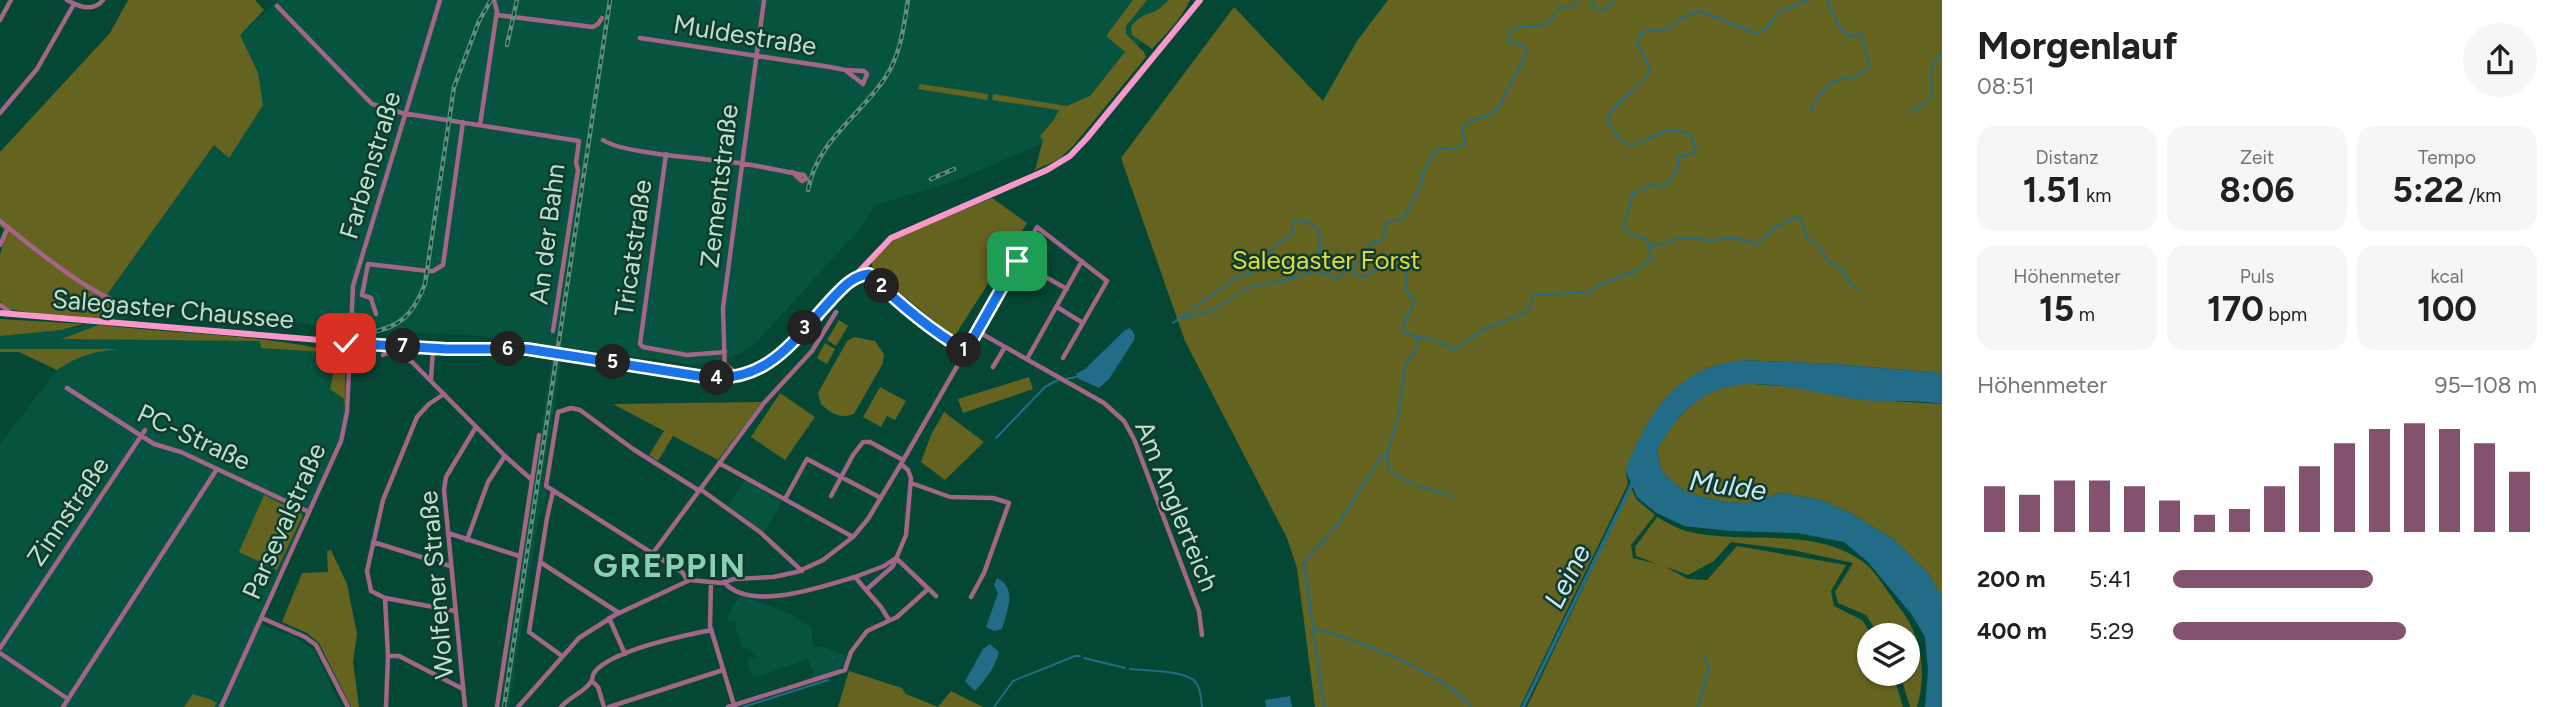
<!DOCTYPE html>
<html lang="de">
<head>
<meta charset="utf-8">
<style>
  body { margin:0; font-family:Figtree,sans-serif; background:#f6f6f6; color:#202124; height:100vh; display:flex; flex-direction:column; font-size:26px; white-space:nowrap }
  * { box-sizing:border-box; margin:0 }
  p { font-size:23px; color:#757577 }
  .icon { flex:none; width:38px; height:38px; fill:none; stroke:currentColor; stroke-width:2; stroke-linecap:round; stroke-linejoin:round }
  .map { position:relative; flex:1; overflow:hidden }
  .details { display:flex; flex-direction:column; background:#fff; width:630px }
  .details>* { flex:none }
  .buttons { position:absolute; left:1857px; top:623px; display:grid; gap:14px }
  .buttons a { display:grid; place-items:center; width:63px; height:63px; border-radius:50%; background:#fff; box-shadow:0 2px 5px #0004; font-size:35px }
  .pin { position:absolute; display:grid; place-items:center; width:60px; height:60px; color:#fff; margin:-30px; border-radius:14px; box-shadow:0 4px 10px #0006 }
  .km { position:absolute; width:35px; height:35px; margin:-18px; border-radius:50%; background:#222; color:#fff; font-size:19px; line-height:35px; text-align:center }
  .round { display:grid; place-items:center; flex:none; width:74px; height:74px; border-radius:37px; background:#f6f6f6 }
  .head { display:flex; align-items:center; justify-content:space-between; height:119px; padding:0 35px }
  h1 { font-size:38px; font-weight:700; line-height:52px }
  .figures { display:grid; grid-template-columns:repeat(3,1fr); gap:10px; height:119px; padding:7px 35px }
  .figures div { display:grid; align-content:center; border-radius:18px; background:#f6f6f6; text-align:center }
  .figures b { font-size:35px; font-weight:700 }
  .figures small { font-size:19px; font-weight:400 }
  .figures p { font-size:19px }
  .chart { height:196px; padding:14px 35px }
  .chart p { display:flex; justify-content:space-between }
  .chart svg { width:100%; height:126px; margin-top:7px; stroke:#82526e; stroke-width:6 }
  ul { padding:0 35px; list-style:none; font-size:23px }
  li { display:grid; grid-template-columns:112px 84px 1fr; align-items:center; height:52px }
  li i { height:18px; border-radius:9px; background:#82526e }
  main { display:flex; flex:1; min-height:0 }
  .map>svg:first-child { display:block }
  .built { fill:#06543f }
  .green { fill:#656320 }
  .water { fill:#226c88 }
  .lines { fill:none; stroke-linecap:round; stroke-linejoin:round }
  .stream { stroke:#226c88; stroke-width:2 }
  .canal { stroke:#226c88; stroke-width:3.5 }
  .minor { stroke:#a46686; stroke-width:4.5 }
  .major { stroke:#fc97cc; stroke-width:6 }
  .rail-casing { stroke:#5b8f7e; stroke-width:4.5 }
  .rail { stroke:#113a2c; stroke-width:2; stroke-dasharray:5; stroke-linecap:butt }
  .route-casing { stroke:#fff; stroke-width:14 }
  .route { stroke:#1a73e8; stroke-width:9 }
  .labels { text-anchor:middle; stroke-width:5; stroke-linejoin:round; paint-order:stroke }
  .street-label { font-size:26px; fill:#bce1d1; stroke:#113a2c }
  .park-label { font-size:26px; fill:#e0dc3f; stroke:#113a2c }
  .water-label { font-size:28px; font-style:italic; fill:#cde8f5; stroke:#113a2c }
  .district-label { font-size:33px; font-weight:bold; letter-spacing:2px; fill:#85d1b4; stroke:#113a2c }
</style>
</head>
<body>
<main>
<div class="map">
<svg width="1942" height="707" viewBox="0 0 1942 707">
  <rect width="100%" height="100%" fill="#054735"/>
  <path class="built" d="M279,0H1176L1066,133L952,182L876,205L856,233L753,346L730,358L696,365L485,336L341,329L145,301L130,311L125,319L62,338L261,341V348L326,352L325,359H328L344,399L343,419L337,443L256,623L298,639L314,650L341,707H0V444L57,370L72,360L103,349H0V336L79,327L111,314L134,301L107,296L215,144L229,158L258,73L239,35Z
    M552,359L561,360L543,486L547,492L542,514H539L509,707H501L519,567Z
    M745,480L782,502L764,532L728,505Z
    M741,595L791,614L811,628L814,646L823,647L847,656L846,666L815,678L808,659L753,678L747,660L757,657L749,649L742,647L734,621L727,622L729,613Z"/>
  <path class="green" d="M128,0H255L264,10L240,35L258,73L263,105L229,158L214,145L107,295L106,299L123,307L98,319L44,315L9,309L3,306L0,300V255L6,234H9L0,226V152L110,33Z
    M1133,0H1147L1126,26V34L1144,52L1146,57L1073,146L1059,159L1035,170L1043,140L1040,136L1053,121L1059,110L992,100L993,94L1067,106L1090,96L1125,52L1106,36Z
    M1168,0H1190C1181,19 1166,34 1152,49L1132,35L1131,27C1145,8 1153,19 1168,0Z
    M1388,0H1942V373L1834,364L1743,360L1707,368L1625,469L1628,484L1520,707H1315L1297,568L1287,538L1185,341L1121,158L1234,7L1323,101L1357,41Z
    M920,84L988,94L987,100L918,89Z
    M992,198L1027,223L954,337L874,272L871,262L896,238Z
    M0,319L84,324L61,330L0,336Z
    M839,320L848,326L836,346L827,340Z
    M99,325C170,333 242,334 312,347C320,348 332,346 338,351C349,359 345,406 343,419L344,399L330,389L333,376L328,359H325V352L261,348L260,341L61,339Z
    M854,337L875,341L884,354L883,363L854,414C840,419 831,414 821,404L818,393L847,341Z
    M825,343L835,349L827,364L817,358Z
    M0,349H119C96,351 77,356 57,370L19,352H0Z
    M1029,377L1033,389L963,413L958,399Z
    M1740,383L1793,387L1855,399L1942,404V597L1928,573L1893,539L1852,514L1821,500L1781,493L1748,503L1725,502L1688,493L1670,480L1661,469L1657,449C1668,428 1695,395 1719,388C1725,385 1733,385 1740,383Z
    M880,387L906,401L895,420L887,416L881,427L863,417Z
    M780,393L815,417L785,460L751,437Z
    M762,402L718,460L673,436L658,461L649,455L664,431L613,404Z
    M944,412L984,442L945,480L921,462L931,435Z
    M1631,487L1636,499L1655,515L1631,545L1633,558L1662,565L1688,579L1707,580L1737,546L1846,565L1831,591L1834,606L1862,620L1872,635H1869V674H1893L1903,707H1527Z
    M264,495L302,514V517L277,570L239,552Z
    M1657,517C1666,522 1676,528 1686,531C1744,546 1811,525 1862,561C1877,572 1888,593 1899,607C1922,636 1927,671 1917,707H1910L1900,674H1908V635H1879L1866,615L1838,603L1835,592L1853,563L1793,550L1731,542L1714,561L1688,575L1636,556L1635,547Z
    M331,550L347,584L357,634L353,662L359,707H351L319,643L307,633L282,622L302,573L328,572L327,551Z
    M849,671L902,688L906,694L938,707L951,691L983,707H838Z
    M193,694C202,698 208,697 217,703L214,707H184Z"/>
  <path class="water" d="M1130,328L1135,335L1134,340L1109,379L1099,388L1077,378L1076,374L1085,369L1125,330Z
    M1743,360L1834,364L1942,373V404C1914,399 1884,403 1855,399C1771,386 1708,356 1657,450L1661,469L1670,480L1688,493L1725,502L1748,503L1781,493L1821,500L1852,514L1893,539L1928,573L1942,597V707H1925L1928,671L1925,637L1912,615L1868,562L1844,542L1797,533L1730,531L1684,526L1655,512L1637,497L1625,470C1642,429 1663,387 1706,369C1717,364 1731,362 1743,360Z
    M997,578C1018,589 1007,610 1002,629L994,631L986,627L998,593L994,585Z
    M990,644L999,652C995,668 986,679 975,691L965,681L983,649Z
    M1290,696L1292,707H1266L1265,700Z"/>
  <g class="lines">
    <path class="stream" d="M1592,0L1594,7L1602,11L1607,8L1613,0
      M1810,111C1815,101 1821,91 1830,84C1844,75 1861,81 1869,64L1862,36L1858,34L1852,37C1838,31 1833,14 1827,0
      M1911,112L1931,99C1935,78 1923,75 1942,53
      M1650,246L1664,244L1679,238L1712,240L1735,238L1757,244L1774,228L1799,216L1807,238L1817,245L1829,261L1844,273L1848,281L1858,289
      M1183,318L1209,312L1252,286L1286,280L1314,271
      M1173,323L1236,278L1253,272L1265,264L1275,245L1292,235V225L1295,220C1331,223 1319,247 1315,271L1338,279L1348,268
      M1420,337L1436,341
      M1439,342L1454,350L1482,330L1527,312L1530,307L1532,297L1535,295L1589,292L1599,285L1635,271L1652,258L1647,240L1625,231L1623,227L1633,193L1643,190L1651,184L1659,187H1665L1678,168L1679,157L1694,153L1696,148L1690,134C1662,122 1651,144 1629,145C1622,142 1618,136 1613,129C1612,127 1608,122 1607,120C1606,111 1642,84 1649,73V66L1637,44L1641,32L1668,29L1680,19L1700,11L1753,32C1771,34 1768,19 1780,12C1789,8 1799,4 1808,0
      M1066,379L1076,377
      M996,438L1045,387L1058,380
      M1387,454L1388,470L1413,484
      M1417,486L1444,493L1452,498
      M1314,629C1354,638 1446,674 1471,707
      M1084,658L1125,668
      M1130,669C1146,671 1189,670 1197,684C1201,690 1201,700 1202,707
      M743,707L828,680
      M994,707L1013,681L1075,656H1080
      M1324,707L1304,562L1338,524L1381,457L1387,453L1399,414L1405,364L1414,354L1419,337L1406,334L1402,328L1415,301L1405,289L1407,275L1405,266C1388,259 1378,270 1363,277L1357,276L1349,267L1362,261L1370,244L1383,239L1386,223L1403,218C1407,211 1414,201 1417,193C1423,177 1425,159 1440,148C1449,149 1458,152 1465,143L1462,129L1468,122L1490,115L1498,108L1527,52L1525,47L1509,41L1510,32L1518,27L1547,25L1560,7L1573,6L1577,0
      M1698,707L1709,667L1704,655"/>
    <path class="canal" d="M1523,707L1633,482"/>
    <path class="minor" d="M67,0C79,7 94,12 103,0
      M277,6L372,104L402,113L579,141L576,163L578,170L553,331
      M497,15L593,27L598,24L602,18
      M0,20L11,0
      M640,38L830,67L845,70L863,84L867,74L864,71L845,70
      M0,113L37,69L74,4
      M480,125L497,11L494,0
      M603,140C623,154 710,159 739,163C760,166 782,171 804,175L806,179L802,181L792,172
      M666,154L640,344L643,347L687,355L725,352
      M0,221C39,252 93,299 141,310
      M0,245L8,227
      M1017,261L1067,289
      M863,267L929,327L952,344L958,355V363
      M0,305L13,314
      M1057,307L1083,323
      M376,314L371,298L362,295L368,264L428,271H433L443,265L463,122
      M977,331L1104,403L1124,421L1134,439L1199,611L1202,635
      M332,339L344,335L350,323
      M329,342L341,348L349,358
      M383,355L386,353L401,356L412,362L505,456L531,479
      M350,358L367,344L356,334L352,325
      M1027,359L1082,261
      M726,365L735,372L746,374
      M993,367L1005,347
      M725,377L723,308L764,0
      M431,379L433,349
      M67,388L154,444L181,452L309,512
      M719,463L853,537
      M911,483L950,497L993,498L1009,503L984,573L971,597
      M700,489L760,532L802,571
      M553,491L547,518L529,632L562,656
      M831,496L853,455L863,442H870L903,460
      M785,499L807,459L881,498
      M448,533L519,556
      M467,540L488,482L505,456
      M373,542L450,566
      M653,553L764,403L812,351L836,312
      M896,558L884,566L855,577L866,590L893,566L906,535L911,478L908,470L901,464
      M896,558L936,596
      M540,562L619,613
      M688,581L682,572L546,486L558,412L571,408L580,410L633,449L698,490
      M711,582L710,626L734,705
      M724,582C750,613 824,586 855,577
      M866,590L881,607L889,620
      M385,598L455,611
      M262,618L305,637L316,645L348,707
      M609,618L625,654
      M0,648L145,430
      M0,653L68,699
      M388,656H399L463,689
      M592,681L598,687L604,707
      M63,707L217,469
      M221,707L341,441L347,412L353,286L440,0
      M386,707L388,656L385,598L371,591L367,571L383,500L417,417L429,404L444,394
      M465,707L444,490L446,477L476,427
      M497,707L539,435
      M518,707L579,638L615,615L690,580L721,583L734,579L773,577L797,572L823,560L853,537L868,519L901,464L1037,227L1107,281L1063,358
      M561,707C569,697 583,693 590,683C595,677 590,680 594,673C609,651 686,635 711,630
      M609,707L723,670
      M728,707L845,670L851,652L867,631L897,617L928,589"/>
    <path class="major" d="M0,313L367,344L453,350L527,349L717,378L747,375L778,357L891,238L1047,170L1070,156L1087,138L1200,0"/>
    <defs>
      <path id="rail" d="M507,45L517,0
        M931,179L954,169
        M808,190C817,141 859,117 885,78C900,56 904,27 908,0
        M367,333C400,328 413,315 425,284L454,87L479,21L491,0
        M504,707L610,0"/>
    </defs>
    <use href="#rail" class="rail-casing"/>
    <use href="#rail" class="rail"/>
  </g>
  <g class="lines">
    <defs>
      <path id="route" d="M346,343L447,349H527L705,377C767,384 793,341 830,301C842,288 852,276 869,274C898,303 932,331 966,351L1017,261"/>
    </defs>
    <use href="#route" class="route-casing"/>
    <use href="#route" class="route"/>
  </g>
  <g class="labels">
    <g class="street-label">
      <text transform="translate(745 35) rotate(9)" y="9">Muldestraße</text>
      <text transform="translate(370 165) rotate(-73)" y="9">Farbenstraße</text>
      <text transform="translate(719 186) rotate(-83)" y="9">Zementstraße</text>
      <text transform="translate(547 234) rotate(-83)" y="9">An der Bahn</text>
      <text transform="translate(633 248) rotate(-82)" y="9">Tricatstraße</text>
      <text transform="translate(173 309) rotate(5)" y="9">Salegaster Chaussee</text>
      <text transform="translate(194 437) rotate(25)" y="9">PC-Straße</text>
      <text transform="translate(1177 506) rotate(68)" y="9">Am Anglerteich</text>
      <text transform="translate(68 511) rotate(-56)" y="9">Zinnstraße</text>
      <text transform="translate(284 521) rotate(-66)" y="9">Parsevalstraße</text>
      <text transform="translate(436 585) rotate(-95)" y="9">Wolfener Straße</text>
    </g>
    <g class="park-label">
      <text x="1326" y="269">Salegaster Forst</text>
    </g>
    <g class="water-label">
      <text transform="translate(1728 485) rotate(8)" y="10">Mulde</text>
      <text transform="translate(1567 576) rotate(-63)" y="10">Leine</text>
    </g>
    <g class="district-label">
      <text x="670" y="577">GREPPIN</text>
    </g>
  </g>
</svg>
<div class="buttons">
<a><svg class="icon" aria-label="layers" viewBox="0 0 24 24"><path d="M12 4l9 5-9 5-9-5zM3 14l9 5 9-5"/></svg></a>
</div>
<div class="pin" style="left:1017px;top:261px;background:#1e9e55"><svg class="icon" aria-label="arrive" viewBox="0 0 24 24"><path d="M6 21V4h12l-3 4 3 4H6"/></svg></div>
<div class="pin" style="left:346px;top:343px;background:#d93025"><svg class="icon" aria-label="check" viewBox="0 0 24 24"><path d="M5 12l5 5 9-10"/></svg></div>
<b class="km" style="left:964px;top:350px">1</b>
<b class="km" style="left:882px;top:286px">2</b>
<b class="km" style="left:805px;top:328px">3</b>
<b class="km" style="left:717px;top:378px">4</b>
<b class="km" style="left:613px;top:362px">5</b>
<b class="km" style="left:508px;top:349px">6</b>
<b class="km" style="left:403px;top:346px">7</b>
</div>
<section class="details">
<div class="head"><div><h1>Morgenlauf</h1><p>08:51</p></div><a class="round"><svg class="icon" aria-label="share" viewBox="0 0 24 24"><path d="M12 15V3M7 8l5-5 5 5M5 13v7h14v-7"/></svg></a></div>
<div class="figures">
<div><p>Distanz</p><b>1.51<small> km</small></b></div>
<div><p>Zeit</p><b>8:06</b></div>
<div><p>Tempo</p><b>5:22<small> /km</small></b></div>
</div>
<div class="figures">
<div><p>Höhenmeter</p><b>15<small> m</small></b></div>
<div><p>Puls</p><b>170<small> bpm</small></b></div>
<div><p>kcal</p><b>100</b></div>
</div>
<div class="chart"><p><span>Höhenmeter</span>95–108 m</p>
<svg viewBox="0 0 160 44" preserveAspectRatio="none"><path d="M5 44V28M15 44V31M25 44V26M35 44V26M45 44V28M55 44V33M65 44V38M75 44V36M85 44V28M95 44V21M105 44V13M115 44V8M125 44V6M135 44V8M145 44V13M155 44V23"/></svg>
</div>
<ul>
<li><b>200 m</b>5:41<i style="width:55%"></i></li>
<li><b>400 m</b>5:29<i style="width:64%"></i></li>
</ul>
</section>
</main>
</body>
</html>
